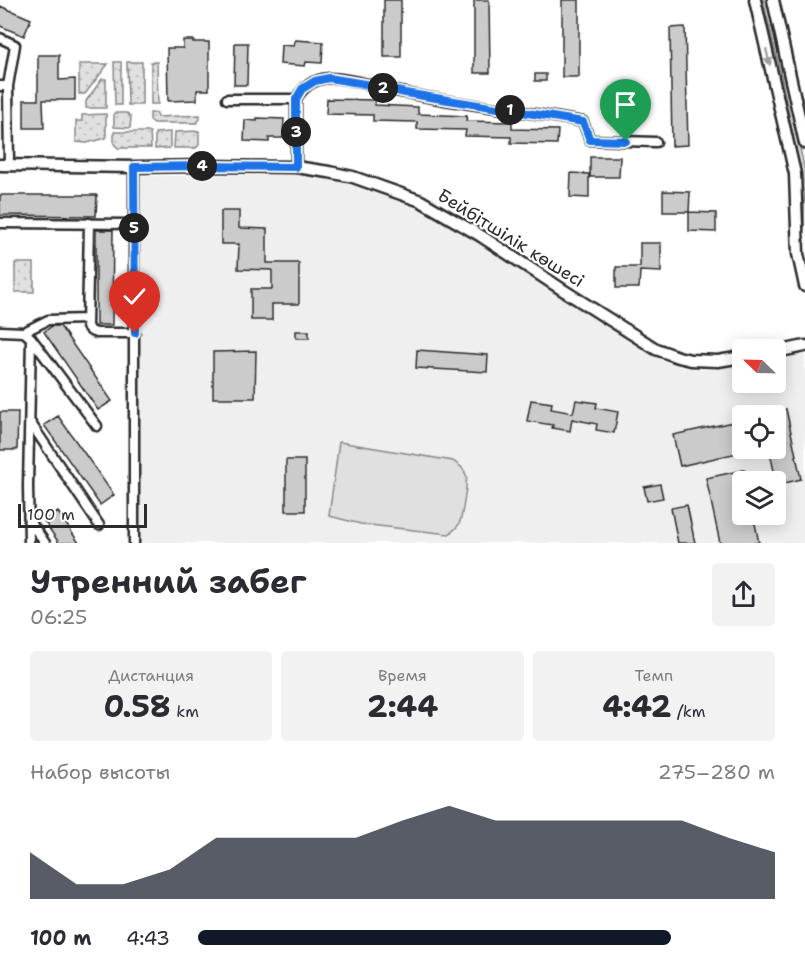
<!DOCTYPE html>
<html lang="ru">
<head>
<meta charset="utf-8">
<style>
  body { margin:0; font-family:"Shantell Sans",sans-serif; background:#f2f2f3; color:#2b2b33; height:100vh; display:flex; flex-direction:column; font-size:22px; white-space:nowrap }
  * { box-sizing:border-box; margin:0 }
  p { font-size:20px; color:#7c7c81 }
  .icon { flex:none; width:33px; height:33px; fill:none; stroke:currentColor; stroke-width:2; stroke-linecap:round; stroke-linejoin:round }
  .map { position:relative; height:543px; overflow:hidden }
  .side { display:flex; flex-direction:column; background:#fff; flex:1 }
  .side>* { flex:none }
  .needle { width:39px; rotate:293deg }
  .buttons { position:absolute; left:732px; top:339px; display:grid; gap:12px }
  .buttons a { display:grid; place-items:center; width:54px; height:54px; border-radius:6px; background:#fff; box-shadow:0 3px 15px #0003; font-size:30px }
  .scale { position:absolute; left:18px; bottom:15px; width:129px; box-sizing:border-box; padding-left:6px; border:3px solid #2b2b2b; border-top:0; font-size:16px; line-height:21px; white-space:nowrap; color:#2b2b2b; -webkit-text-stroke:4px #fff; paint-order:stroke }
  .pin { position:absolute; display:grid; place-items:center; width:51px; height:51px; color:#fff; margin:-62px -26px; border-radius:50% 50% 50% 0; rotate:-45deg; box-shadow:0 0 6px #0007 }
  .pin .icon { rotate:45deg }
  .km { position:absolute; width:30px; height:30px; margin:-15px; border-radius:50%; background:#222; color:#fff; font-size:16px; line-height:30px; text-align:center }
  .round { display:grid; place-items:center; flex:none; width:63px; height:63px; border-radius:6px; background:#f2f2f3 }
  .overview { display:flex; align-items:center; justify-content:space-between; height:102px; padding:0 30px }
  h1 { font-size:33px; font-weight:700; line-height:45px }
  .metrics { display:grid; grid-template-columns:repeat(3,1fr); gap:9px; height:102px; padding:6px 30px }
  .metrics div { display:grid; align-content:center; border-radius:6px; background:#f2f2f3; text-align:center }
  .metrics b { font-size:30px; font-weight:700 }
  .metrics small { font-size:16px; font-weight:400 }
  .metrics p { font-size:16px }
  .chart { height:168px; padding:12px 30px }
  .chart p { display:flex; justify-content:space-between }
  .chart svg { width:100%; height:108px; margin-top:6px; fill:#111827; opacity:.7 }
  ul { padding:0 30px; list-style:none; font-size:20px }
  li { display:grid; grid-template-columns:96px 72px 1fr; align-items:center; height:45px }
  li i { height:15px; border-radius:8px; background:#111827 }
  .map>svg:first-child { display:block }
  .built { fill:#efefef; fill-rule:evenodd }
  .grass { fill:url(#grass-dots); stroke:#868686; stroke-width:1.5 }
  .garden { fill:#e0e0e0; stroke:#868686; stroke-width:1.5 }
  .building { fill:#cbcbcb; stroke:#2b2b2b; stroke-width:1.5 }
  .lines { fill:none; stroke-linecap:round; stroke-linejoin:round }
  .minor-casing { stroke:#2b2b2b; stroke-width:13 }
  .tertiary-casing { stroke:#2b2b2b; stroke-width:15 }
  .minor { stroke:#fff; stroke-width:8 }
  .tertiary { stroke:#fff; stroke-width:10 }
  .oneway { fill:#a0a0a0 }
  .route-casing { stroke:#fff; stroke-width:12 }
  .route { stroke:#1a73e8; stroke-width:8 }
  .labels { text-anchor:middle; stroke-width:4.5; stroke-linejoin:round; paint-order:stroke }
  .street-label { font-size:18px; fill:#2b2b2b; stroke:#fff }
</style>
</head>
<body>
<div class="map">
<svg width="805" height="543" viewBox="0 0 805 543">
  <defs>
    <pattern id="grass-dots" width="8" height="8" patternUnits="userSpaceOnUse" patternTransform="scale(1.5)"><rect width="8" height="8" fill="#e0e0e0"/><path d="M2 2h.1M6 6h.1" fill="none" stroke="#c0c0c0" stroke-width="1.8" stroke-linecap="round"/></pattern>
  </defs>
  <rect width="100%" height="100%" fill="#fff"/>
  <filter id="ink" filterUnits="userSpaceOnUse"><feTurbulence type="fractalNoise" baseFrequency=".0167" numOctaves="2"/><feDisplacementMap in="SourceGraphic" scale="12" xChannelSelector="R" yChannelSelector="G"/><feConvolveMatrix kernelMatrix="1 2 1 2 8 2 1 2 1" color-interpolation-filters="sRGB"/></filter>
  <g filter="url(#ink)">
    <path class="built" d="M306,174L320,176L389,195L448,221L633,343L659,359L681,367L695,369H715L742,363V382H776V357L798,352L805,353V543H140L141,176ZM742,416H776V448H742ZM742,482H776V514H742Z"/>
    <path class="grass" d="M763,0H767L805,171L804,229L802,181L780,71Z
      M114,62H121V105H115Z
      M127,62H142V105H128Z
      M151,62H157L158,104H151Z
      M79,64H108L85,94H79Z
      M102,79H106V108H86V101Z
      M114,113H127L131,117L130,128L114,127Z
      M150,113H157V117L200,115V119L197,123H154L150,120Z
      M106,114V138L87,143L76,142V121H82V115Z
      M199,131V145L196,148H174L175,132Z
      M114,132H150L151,148H118L114,144Z
      M170,132V148L155,149V133Z
      M15,263H34V292H15Z"/>
    <path class="garden" d="M339,442L453,461C459,465 464,468 466,475C468,481 462,518 459,524C457,528 453,531 449,534L361,524L329,516Z"/>
    <path class="building" d="M384,0H401V57H384Z
      M474,0H489L490,73H474Z
      M562,0H579V77H562Z
      M0,6L31,19L24,36L0,26Z
      M685,27L688,145L672,146L670,28Z
      M183,40H193V42H209V90H197V100L168,101L167,48H183Z
      M295,40L323,42L322,63L306,62L305,66L280,64L281,45L294,46Z
      M235,43H248L247,85H234Z
      M38,55H59V80L75,79V100H43L44,128H24V100H38Z
      M535,74H546V81H535Z
      M327,99L375,100V105L418,107V114L467,116L466,121L512,122V129L558,130L557,144L511,143V137L465,136L466,130L417,129V122L373,121V115L326,114Z
      M257,118L284,119L283,138H269V142L244,141L245,120L257,121Z
      M590,157H620L619,177H590Z
      M571,173L589,174V198L570,197Z
      M663,191L690,192L689,212H663Z
      M0,195H97L96,216L0,215Z
      M221,211H239V228L267,229V263H299V304H272V320H251V289H272V270L238,269L239,244H221Z
      M689,212L716,213V232L689,231Z
      M96,230H113L112,325H96Z
      M640,243H661V272L640,271L639,288H616V267H640Z
      M52,326H60L112,401L98,410L44,332Z
      M296,331H309V338H296Z
      M417,350L488,355L487,372L416,368Z
      M256,351L255,398H213V352Z
      M531,400L552,403L551,409L573,413L576,400L597,403L596,408L618,412L614,433L596,430L597,424L572,419L570,431L552,428L553,425L527,421Z
      M786,409L801,479L777,485L769,448H776V412Z
      M0,412H18L17,450H0Z
      M58,416L114,495L100,505L44,425Z
      M742,420V452L680,466L673,435Z
      M286,460H305V511H286Z
      M744,470L746,482H742V514H753L759,543H720L706,478Z
      M660,484L663,498L647,501L644,487Z
      M687,505L695,543H678L671,508Z
      M58,512L79,543H59L44,521Z"/>
    <g class="lines">
      <defs>
        <path id="minor" d="M0,38L15,45L8,86
          M0,86H8L9,165
          M227,99H296C303,87 314,79 329,78C352,78 383,89 406,93C464,105 524,111 583,122L590,140L656,142
          M296,99V167
          M0,223L134,224
          M89,223L87,327L91,331L96,333H135
          M0,331L24,332L48,320L87,319
          M24,332L31,338L28,486L29,543
          M31,338L97,426
          M30,422L99,525
          M29,520L45,543
          M134,543V167"/>
        <path id="tertiary" d="M755,0L795,174L798,254L805,286
          M773,0L805,143
          M0,165L134,167L206,166L296,167L329,172L353,177L421,201L481,236L563,290L656,349L678,357L691,360L718,361L742,357
          M776,352L805,346"/>
      </defs>
      <use href="#minor" class="minor-casing"/>
      <use href="#tertiary" class="tertiary-casing"/>
      <use href="#minor" class="minor"/>
      <use href="#tertiary" class="tertiary"/>
    </g>
    <defs><path id="oneway-solid" d="M-6-.8H1V-3.2L6.5 0L1 3.2V.8H-6Z" transform="scale(1.5)"/></defs>
    <use class="oneway" href="#oneway-solid" transform="translate(768 57) rotate(77)"/>
  </g>
  <g class="lines" filter="url(#ink)">
    <defs>
      <path id="route" d="M135,333L134,167L206,166L296,167V99L302,89L315,81L329,78L371,85L405,93L583,122L590,140L626,141"/>
    </defs>
    <use href="#route" class="route-casing"/>
    <use href="#route" class="route"/>
  </g>
  <g class="labels">
    <g class="street-label">
      <text transform="translate(511 238) rotate(32)" y="6">Бейбітшілік көшесі</text>
    </g>
  </g>
</svg>
<div class="buttons">
<a><svg class="needle" viewBox="-14 -14 28 28"><path d="M0-13l5 13h-10z" fill="#e53935"/><path d="M0 13l5-13h-10z" fill="#7c7c81"/></svg></a>
<a><svg class="icon" aria-label="locate" viewBox="0 0 24 24"><circle cx="12" cy="12" r="6"/><path d="M12 2v4M12 18v4M2 12h4M18 12h4"/></svg></a>
<a><svg class="icon" aria-label="layers" viewBox="0 0 24 24"><path d="M12 4l9 5-9 5-9-5zM3 14l9 5 9-5"/></svg></a>
</div>
<div class="scale">100 m</div>
<div class="pin" style="left:626px;top:141px;background:#1e9e55"><svg class="icon" aria-label="arrive" viewBox="0 0 24 24"><path d="M6 21V4h12l-3 4 3 4H6"/></svg></div>
<div class="pin" style="left:135px;top:333px;background:#d93025"><svg class="icon" aria-label="check" viewBox="0 0 24 24"><path d="M5 12l5 5 9-10"/></svg></div>
<b class="km" style="left:510px;top:110px">1</b>
<b class="km" style="left:383px;top:88px">2</b>
<b class="km" style="left:296px;top:132px">3</b>
<b class="km" style="left:202px;top:166px">4</b>
<b class="km" style="left:134px;top:228px">5</b>
</div>
<section class="side">
<div class="overview"><div><h1>Утренний забег</h1><p>06:25</p></div><a class="round"><svg class="icon" aria-label="share" viewBox="0 0 24 24"><path d="M12 15V3M7 8l5-5 5 5M5 13v7h14v-7"/></svg></a></div>
<div class="metrics">
<div><p>Дистанция</p><b>0.58<small> km</small></b></div>
<div><p>Время</p><b>2:44</b></div>
<div><p>Темп</p><b>4:42<small> /km</small></b></div>
</div>
<div class="chart"><p><span>Набор высоты</span>275–280 m</p>
<svg viewBox="0 0 160 44" preserveAspectRatio="none"><path d="M0 44V25L10 38L20 38L30 32L40 19L50 19L60 19L70 19L80 12L90 6L100 12L110 12L120 12L130 12L140 12L150 19L160 25V44z"/></svg>
</div>
<ul>
<li><b>100 m</b>4:43<i style="width:82%"></i></li>
</ul>
</section>
</body>
</html>
